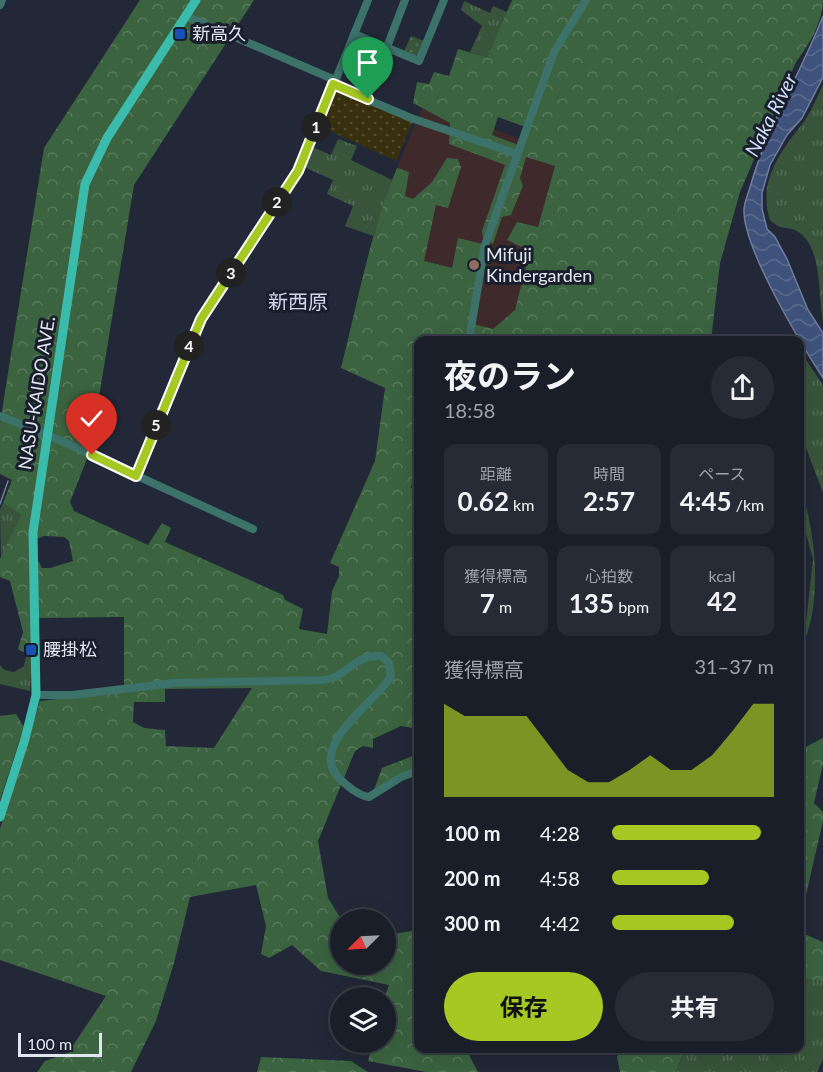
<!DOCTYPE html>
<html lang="ja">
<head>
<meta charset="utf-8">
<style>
  body { margin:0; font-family:Lato,"Noto Sans JP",sans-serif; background:#272b35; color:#f1f3f6; height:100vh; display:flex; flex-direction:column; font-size:22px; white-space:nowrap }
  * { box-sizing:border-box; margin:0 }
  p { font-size:20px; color:#9fa2a8 }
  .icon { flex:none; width:33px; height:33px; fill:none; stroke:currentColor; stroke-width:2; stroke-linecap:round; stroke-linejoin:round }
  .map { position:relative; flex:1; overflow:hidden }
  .sheet { position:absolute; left:414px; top:336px; width:390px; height:717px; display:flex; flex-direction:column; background:#1a1e29; border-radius:12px; box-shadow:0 6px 24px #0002,0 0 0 2px #383c46 }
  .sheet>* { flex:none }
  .needle { width:39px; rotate:246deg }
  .buttons { position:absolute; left:330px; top:909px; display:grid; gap:12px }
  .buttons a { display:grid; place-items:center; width:66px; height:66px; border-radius:50%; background:#1a1e29; box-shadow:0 6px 24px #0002,0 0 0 2px #383c46; font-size:30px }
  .scale { position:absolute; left:18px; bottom:15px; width:84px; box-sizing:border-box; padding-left:6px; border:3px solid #e1e5f0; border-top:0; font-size:16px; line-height:21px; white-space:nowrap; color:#e1e5f0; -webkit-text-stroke:4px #191e2d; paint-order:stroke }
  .pin { position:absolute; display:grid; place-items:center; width:51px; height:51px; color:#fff; margin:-62px -26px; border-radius:50% 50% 50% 0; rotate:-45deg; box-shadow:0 0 6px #0007 }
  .pin .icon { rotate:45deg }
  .km { position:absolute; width:30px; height:30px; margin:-15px; border-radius:50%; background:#222; color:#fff; font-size:16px; line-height:30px; text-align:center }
  .round { display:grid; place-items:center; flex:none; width:63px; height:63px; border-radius:32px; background:#272b35 }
  .summary { display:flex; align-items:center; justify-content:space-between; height:102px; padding:0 30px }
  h1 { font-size:33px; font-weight:700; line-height:45px }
  .stats { display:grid; grid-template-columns:repeat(3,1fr); gap:9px; height:102px; padding:6px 30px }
  .stats div { display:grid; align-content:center; border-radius:12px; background:#272b35; text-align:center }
  .stats b { font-size:26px; font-weight:700 }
  .stats small { font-size:16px; font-weight:400 }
  .stats p { font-size:16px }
  .chart { height:168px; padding:12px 30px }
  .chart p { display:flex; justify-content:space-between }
  .chart svg { width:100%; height:108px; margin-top:6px; fill:#a5c823; opacity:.7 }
  .button { display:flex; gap:12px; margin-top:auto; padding:12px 30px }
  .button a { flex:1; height:69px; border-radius:36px; background:#a5c823; color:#111; font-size:24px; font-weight:700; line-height:69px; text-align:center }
  .button a+a { background:#272b35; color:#f1f3f6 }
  ul { padding:0 30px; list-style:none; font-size:20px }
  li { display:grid; grid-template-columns:96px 72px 1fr; align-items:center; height:45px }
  li i { height:15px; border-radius:8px; background:#a5c823 }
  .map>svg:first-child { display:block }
  .education { fill:#3e2a2a }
  .grass { fill:url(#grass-tufts) }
  .forest { fill:url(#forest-crowns); fill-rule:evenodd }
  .sand { fill:url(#sand-dots) }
  .park { fill:url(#park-dots) }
  .water { fill:url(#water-waves); stroke:#6f7e9e; stroke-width:1.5 }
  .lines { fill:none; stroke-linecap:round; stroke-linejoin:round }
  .stream { stroke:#6f7e9e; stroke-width:1.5 }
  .minor { stroke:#3c726a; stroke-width:8 }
  .major { stroke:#3bbbac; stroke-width:9 }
  .route-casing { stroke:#fff; stroke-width:12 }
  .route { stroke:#a5c823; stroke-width:8 }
  .transit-dot { fill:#1a4fb4; stroke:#191e2d; stroke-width:2 }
  .education-dot { fill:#8d6e63; stroke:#191e2d; stroke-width:2 }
  .labels { text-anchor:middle; stroke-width:6; stroke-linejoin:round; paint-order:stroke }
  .poi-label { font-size:18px; fill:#e1e5f0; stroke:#191e2d; text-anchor:start }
  .street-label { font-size:18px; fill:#e1e5f0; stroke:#191e2d }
  .water-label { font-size:20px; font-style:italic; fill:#cedcf7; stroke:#191e2d }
  .neighbourhood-label { font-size:20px; fill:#ced6ea; stroke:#191e2d }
</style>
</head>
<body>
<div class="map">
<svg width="823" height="1072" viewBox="0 0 823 1072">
  <defs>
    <pattern id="grass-tufts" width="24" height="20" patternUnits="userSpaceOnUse" patternTransform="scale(1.5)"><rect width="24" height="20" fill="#38553b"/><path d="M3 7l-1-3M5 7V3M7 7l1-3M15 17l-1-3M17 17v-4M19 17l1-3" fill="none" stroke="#546d58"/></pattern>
    <pattern id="forest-crowns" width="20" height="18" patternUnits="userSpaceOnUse" patternTransform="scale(1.5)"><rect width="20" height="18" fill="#3b6340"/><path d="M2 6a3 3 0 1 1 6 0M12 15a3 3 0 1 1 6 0" fill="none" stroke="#57795c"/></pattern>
    <pattern id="sand-dots" width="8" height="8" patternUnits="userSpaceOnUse" patternTransform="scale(1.5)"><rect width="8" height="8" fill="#382f0f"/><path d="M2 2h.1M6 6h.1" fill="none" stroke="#544d32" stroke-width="1.8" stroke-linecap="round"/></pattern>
    <pattern id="park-dots" width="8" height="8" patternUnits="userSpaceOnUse" patternTransform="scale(1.5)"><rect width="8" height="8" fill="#38553b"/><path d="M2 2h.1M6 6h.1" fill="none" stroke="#546d58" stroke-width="1.8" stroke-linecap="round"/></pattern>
    <pattern id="water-waves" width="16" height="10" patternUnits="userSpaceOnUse" patternTransform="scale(1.5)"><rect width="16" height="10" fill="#3e527b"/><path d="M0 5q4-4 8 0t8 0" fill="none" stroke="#5a6b8e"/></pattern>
  </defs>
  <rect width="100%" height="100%" fill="#222837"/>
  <path class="education" d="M424,103L565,156L514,340L405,315L383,201Z"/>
  <path class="grass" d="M464,1L490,13L493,6L507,12L487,57L470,52L482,26L461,10Z
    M823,85V322C818,296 823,243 795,230C783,226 783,231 770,220C758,184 778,154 800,127C810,115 816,99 823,85Z
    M338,139L357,146L351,160L392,180L373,236L345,226L353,206L327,194L333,180L302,166L310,146L331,155Z
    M800,351L823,385V493L800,432Z
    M800,487C817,533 823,611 800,649V644L804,642L813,559L800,512Z
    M3,503L21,515L1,559L0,510Z
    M26,656L32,658L30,691L0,684V665L4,670L14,672L24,666Z
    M800,978L823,982V1059L817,1072H676L685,1049L800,1048Z"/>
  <path class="forest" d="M140,0H254L134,185L90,451L70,502L74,511L148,545L162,523L171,528L165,542L283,595L285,600L303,609L299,629L327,634L332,591L339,576V567L330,563L375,461L385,388L341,368C358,301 370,232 397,168L409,172L405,196L413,199L432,182L447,158L458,159L461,167L448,208L436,205L424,261L452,268L458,238L483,244L469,323L493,329L515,310L530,251L507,240L517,222L538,227L555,166L526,157L520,178L523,186L511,215L502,217L493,244L483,238L482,231L505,165L449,144L450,123L413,103L417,82L429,84L434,72L449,76L458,49L487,57L512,0H823C823,21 809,45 796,62L740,192L720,263L711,340H479L467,338L466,340H418V447L411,488L418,490V729L401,726L373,739V748L363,746L355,751L318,841L328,898L341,919L340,964H386V935L418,930V1048L466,1049L478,1072H426L368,1061L373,1043L386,1042L385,997L389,985L321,971L292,945L269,958L261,954L266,926L256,885L190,897L174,963L156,1021L131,1072H37L45,1061L68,1053L106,996L0,960V829L40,701L124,691V617L38,618L35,561L39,562L42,568H50L73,561L69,541L64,537L44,536L34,540L31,652H23L18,649L23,632L10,581L0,577V559L21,515L3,503L12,480L0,474V423L44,148ZM498,117L528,128L523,147L492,135ZM252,688L214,748L166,746L165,730L144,728L133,722L134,702H165V689Z
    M16,714L24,727L0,800V716Z
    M823,738V764L814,803L823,812V821L800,921V750Z
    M418,754V769L374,790L382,768Z
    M800,932L823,942V982L800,978Z
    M623,1049V1048L685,1049L676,1072H620L617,1057Z
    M261,1057L351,1061L368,1072H257Z"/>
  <path class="sand" d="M335,88L413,121L396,161L319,126Z"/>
  <path class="park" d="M411,36L424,41L419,54L414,56L404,51Z"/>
  <path class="water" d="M823,16V77L802,118L787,135L770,165L762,193V209L767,229L775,237L787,259L808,310L823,333V378C801,344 743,248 744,210C744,202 749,192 751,184C768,125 801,73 823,16Z"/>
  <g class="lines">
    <path class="stream" d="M0,504L8,481"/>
    <path class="minor" d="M0,5L2,0
      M186,16L335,80
      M354,34L419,61L444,0
      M387,47L405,0
      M333,85L411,118L517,154
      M469,340L485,245L554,52L586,0
      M0,416L48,435L253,529
      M136,476L203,314L301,165L368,0
      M36,695H72L174,683L323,680C346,678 356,653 381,656L389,663L391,676C378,701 304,746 341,780C349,787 359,796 369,797L401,777L418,771"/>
    <path class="major" d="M0,817L25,739L36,695L33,532L85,184L107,138L196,0"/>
  </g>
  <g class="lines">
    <defs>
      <path id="route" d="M92,455L136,476L201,319L298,171L333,84L368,99"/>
    </defs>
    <use href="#route" class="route-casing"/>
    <use href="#route" class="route"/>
  </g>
  <g class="transit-dot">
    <rect x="174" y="28" width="12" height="12" rx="3"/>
    <rect x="25" y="644" width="12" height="12" rx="3"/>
  </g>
  <circle class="education-dot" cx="474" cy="265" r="6"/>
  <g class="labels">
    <g class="poi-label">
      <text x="192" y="40">新高久</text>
      <text x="486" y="261">Mifuji<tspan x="486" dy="21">Kindergarden</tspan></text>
      <text x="43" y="656">腰掛松</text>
    </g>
    <g class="street-label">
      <text transform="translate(37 393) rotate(-81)" y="6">NASU-KAIDO AVE.</text>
    </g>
    <g class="water-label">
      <text transform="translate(771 115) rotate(-63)" y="7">Naka River</text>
    </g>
    <g class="neighbourhood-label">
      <text x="298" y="309">新西原</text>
    </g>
  </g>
</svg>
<div class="buttons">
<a><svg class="needle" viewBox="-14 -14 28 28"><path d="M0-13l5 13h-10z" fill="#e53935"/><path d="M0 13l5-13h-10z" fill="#9fa2a8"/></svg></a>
<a><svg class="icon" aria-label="layers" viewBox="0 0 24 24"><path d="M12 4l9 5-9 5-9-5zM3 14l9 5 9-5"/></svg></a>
</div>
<div class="scale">100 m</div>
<div class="pin" style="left:368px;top:99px;background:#1e9e55"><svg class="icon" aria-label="arrive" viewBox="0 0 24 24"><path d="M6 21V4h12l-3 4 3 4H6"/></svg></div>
<div class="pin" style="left:92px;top:455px;background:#d93025"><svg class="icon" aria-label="check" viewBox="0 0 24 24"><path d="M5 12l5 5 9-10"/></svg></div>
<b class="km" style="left:316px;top:127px">1</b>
<b class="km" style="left:277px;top:202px">2</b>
<b class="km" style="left:231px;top:273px">3</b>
<b class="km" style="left:189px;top:346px">4</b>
<b class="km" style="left:156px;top:425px">5</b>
<section class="sheet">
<div class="summary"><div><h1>夜のラン</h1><p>18:58</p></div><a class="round"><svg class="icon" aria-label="share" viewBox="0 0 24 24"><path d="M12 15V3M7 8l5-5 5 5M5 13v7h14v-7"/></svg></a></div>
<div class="stats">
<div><p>距離</p><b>0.62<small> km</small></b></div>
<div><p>時間</p><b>2:57</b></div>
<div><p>ペース</p><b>4:45<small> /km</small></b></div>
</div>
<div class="stats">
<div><p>獲得標高</p><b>7<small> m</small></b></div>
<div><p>心拍数</p><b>135<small> bpm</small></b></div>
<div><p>kcal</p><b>42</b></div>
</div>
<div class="chart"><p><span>獲得標高</span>31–37 m</p>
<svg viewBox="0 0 160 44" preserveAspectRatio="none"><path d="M0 44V6L10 11L20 11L30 11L40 11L50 22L60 33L70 38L80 38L90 33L100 27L110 33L120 33L130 27L140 17L150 6L160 6V44z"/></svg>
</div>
<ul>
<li><b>100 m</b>4:28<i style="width:92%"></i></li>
<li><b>200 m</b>4:58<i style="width:60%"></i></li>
<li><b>300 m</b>4:42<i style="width:75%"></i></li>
</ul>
<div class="button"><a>保存</a><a>共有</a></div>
</section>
</div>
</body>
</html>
